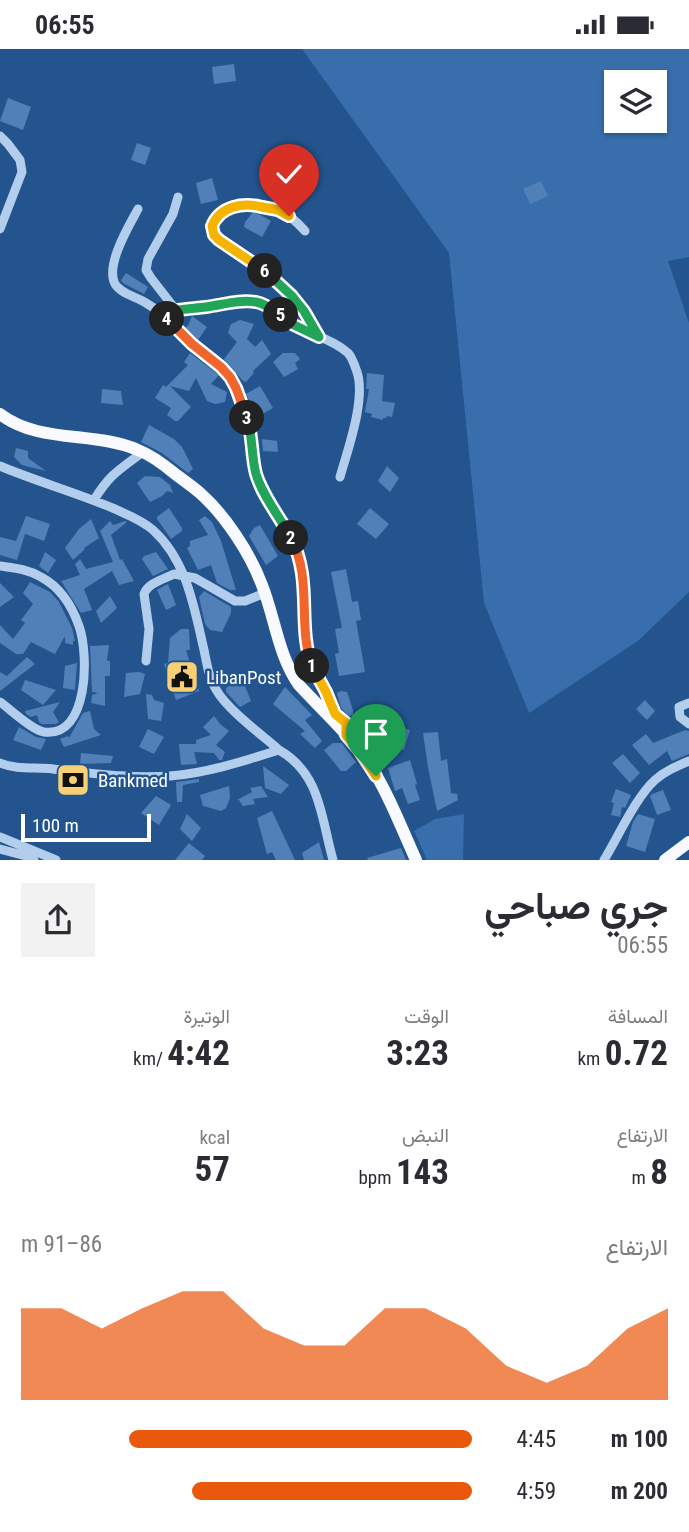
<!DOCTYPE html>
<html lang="ar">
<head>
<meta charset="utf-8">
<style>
  body { margin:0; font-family:"Roboto Condensed",Vazirmatn,sans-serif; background:#f2f2f3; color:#2b2b33; direction:rtl; height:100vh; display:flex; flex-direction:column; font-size:26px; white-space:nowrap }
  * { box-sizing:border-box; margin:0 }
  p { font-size:23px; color:#7c7c81 }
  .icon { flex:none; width:38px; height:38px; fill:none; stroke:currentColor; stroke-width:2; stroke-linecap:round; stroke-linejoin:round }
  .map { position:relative; height:811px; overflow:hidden; direction:ltr }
  .drawer { display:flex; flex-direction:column; background:#fff; flex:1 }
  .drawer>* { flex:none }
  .controls { position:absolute; left:604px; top:21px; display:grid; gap:14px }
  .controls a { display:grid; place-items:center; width:63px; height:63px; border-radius:0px; background:#fff; box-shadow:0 2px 5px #0004; font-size:35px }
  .scale { position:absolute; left:21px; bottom:18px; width:130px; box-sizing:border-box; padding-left:7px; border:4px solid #fff; border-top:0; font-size:19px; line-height:24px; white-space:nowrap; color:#fff; -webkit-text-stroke:5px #23548e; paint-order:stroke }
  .pin { position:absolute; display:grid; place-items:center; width:60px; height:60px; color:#fff; margin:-72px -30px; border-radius:50% 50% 50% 0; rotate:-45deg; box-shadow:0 0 7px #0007 }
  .pin .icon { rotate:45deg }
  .km { position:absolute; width:35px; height:35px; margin:-18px; border-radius:50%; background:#222; color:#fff; font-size:19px; line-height:35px; text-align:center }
  .round { display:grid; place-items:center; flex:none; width:74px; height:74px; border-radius:0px; background:#f2f2f3 }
  .head { display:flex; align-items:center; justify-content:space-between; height:119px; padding:0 21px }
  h1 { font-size:38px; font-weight:700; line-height:52px }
  .metrics { display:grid; grid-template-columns:repeat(3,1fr); gap:10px; height:119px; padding:7px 21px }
  .metrics div { display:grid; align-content:center }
  .metrics b { font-size:35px; font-weight:700 }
  .metrics small { font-size:19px; font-weight:400 }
  .metrics p { font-size:19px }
  .chart { height:196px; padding:14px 21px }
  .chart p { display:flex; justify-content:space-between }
  .chart svg { width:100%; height:126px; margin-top:7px; fill:#ea580c; opacity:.7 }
  ul { padding:0 21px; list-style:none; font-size:23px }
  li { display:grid; grid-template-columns:112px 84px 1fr; align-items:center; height:52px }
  li i { height:18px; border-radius:9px; background:#ea580c }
  .status { display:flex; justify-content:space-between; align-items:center; height:49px; padding:0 35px; background:#fff; direction:ltr }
  .status svg { height:19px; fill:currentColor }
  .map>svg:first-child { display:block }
  .green { fill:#376eab; fill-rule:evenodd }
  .building { fill:#5080b7 }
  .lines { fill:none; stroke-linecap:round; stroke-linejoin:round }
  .minor { stroke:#b3ceec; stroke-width:9 }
  .major { stroke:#f8faff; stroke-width:12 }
  .split-1-casing { stroke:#fff; stroke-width:14 }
  .split-2-casing { stroke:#fff; stroke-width:14 }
  .split-3-casing { stroke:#fff; stroke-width:14 }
  .split-4-casing { stroke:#fff; stroke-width:14 }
  .split-5-casing { stroke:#fff; stroke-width:14 }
  .split-6-casing { stroke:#fff; stroke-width:14 }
  .split-7-casing { stroke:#fff; stroke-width:14 }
  .split-8-casing { stroke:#fff; stroke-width:14 }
  .split-1 { stroke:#f5b400; stroke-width:9 }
  .split-2 { stroke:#f0652b; stroke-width:9 }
  .split-3 { stroke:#22a559; stroke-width:9 }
  .split-4 { stroke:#f0652b; stroke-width:9 }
  .split-5 { stroke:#22a559; stroke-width:9 }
  .split-6 { stroke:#22a559; stroke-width:9 }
  .split-7 { stroke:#f5b400; stroke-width:9 }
  .split-8 { stroke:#f5b400; stroke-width:9 }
  .labels { text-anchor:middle; stroke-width:5; stroke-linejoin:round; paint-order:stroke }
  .poi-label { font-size:19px; fill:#fff; stroke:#23548e; text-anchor:start }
</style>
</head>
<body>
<div class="status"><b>06:55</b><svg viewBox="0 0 49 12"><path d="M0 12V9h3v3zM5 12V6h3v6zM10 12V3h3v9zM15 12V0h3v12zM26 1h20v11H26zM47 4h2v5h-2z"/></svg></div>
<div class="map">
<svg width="689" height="811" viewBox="0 0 689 811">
  <rect width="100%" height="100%" fill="#23548e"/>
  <path class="green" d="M302,0H689V208L668,212L689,274V543L639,591L529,664L484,554L449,204ZM616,33H654V72H616Z
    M464,765L463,811H427L414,782L435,770Z"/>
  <path class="building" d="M234,15L236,32L214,35L212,18Z
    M8,49L31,58L23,81L0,72Z
    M137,94L151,99L145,116L131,111Z
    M212,129L218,151L201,155L196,134Z
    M541,132L548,147L530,155L523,140Z
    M253,163L257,164L271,172L262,188L244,178L245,173Z
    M126,224L148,238L144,245L123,234L121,231Z
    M192,267L207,278L198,291L185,278L188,277Z
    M240,271L254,275L247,290L255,298L262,291L271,305L253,322L254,324L246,333L243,332L224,310L237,293L228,284L231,275Z
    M190,304L219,326L211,335L227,343L225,353L215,355L207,352L196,329L189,342L170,337L191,358L178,372H175L167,366L171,359L155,349L163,336L166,338L188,316L184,313Z
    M283,304H295L300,310L295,314L298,320L284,328L273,313Z
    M367,324L384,326L382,352L395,354L392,368L387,367L386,369H383V371L371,368L372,365L365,363L369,340H366Z
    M260,337L273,359L257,368L246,345L251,342L252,343L251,342Z
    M102,340L121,342L123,356L101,354Z
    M149,376L174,390L182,398L193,420L188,424L162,404L141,393Z
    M262,390L277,392L278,403L263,402Z
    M16,399L28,402V409L46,422L22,416L14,408Z
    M387,417L399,429L390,443L378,432Z
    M145,427L160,428L170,436L173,444L167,442L162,447L150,453L137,434Z
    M169,459L182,479V482L171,490L157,470V468Z
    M370,459L389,475L376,490L357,475Z
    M26,467L50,475L44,492L25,485L17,511L0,506V488L16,492Z
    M205,467L212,473L221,492L236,541H230L217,534L211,516L198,521L187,499L190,497V492L208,486L199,471Z
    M91,470L99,489L84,499L85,500L73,511L65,499L79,480Z
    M110,472L113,476L125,472L127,473L111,486L120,511L122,510L134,532L119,536L112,522L84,540L92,561L81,564L61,532L80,526L75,515L80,510L86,520L113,513L100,482Z
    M260,476L278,507L266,516L249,487L254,479Z
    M45,503L56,511L48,524L39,517Z
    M156,503L168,520L153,527L142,510L144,507Z
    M346,520L352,553L358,552L361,571L356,572L365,623L339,627L335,605L339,604L335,580L342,579L331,523Z
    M30,533L50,543L59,553L72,579L75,592H73V596L65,594V587L55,605L31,593L23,605H16L0,594V576L13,590L25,574L21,571L33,555L23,544Z
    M0,534L14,548L0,558Z
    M168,535L176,556L166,561L157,541Z
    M204,542L231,558V564L222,583L210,581L205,575L199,548Z
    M110,547L117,559L101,574L96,562Z
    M181,580H189L190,601H186L199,642L176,651L164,615L168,614L170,589Z
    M109,596L107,612H110V627H105V657L91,654L92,646L98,644L92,643L90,597Z
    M27,608L35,615L0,642V623L7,627Z
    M77,614L75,641L63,639L65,617Z
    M139,623L145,625L140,645L124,648L126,624Z
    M25,631L56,641L43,656L21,641Z
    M238,631L244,635L251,652L240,658L226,643V639Z
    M285,638L312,666L305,671L322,692L315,699L300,685L305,682L273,655Z
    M341,642L347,643L353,661V666L349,667L341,659L337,644Z
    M146,645L152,646L154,651L164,654L161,672L148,670Z
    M645,651L655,662L647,671L636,660Z
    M60,653L53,663L59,673L56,675H42L39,673L37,666L31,668L26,665L25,662Z
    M90,662L94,680L101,686L64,698L60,690L68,687L69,689L83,664Z
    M214,667L220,675L229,682L216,696L225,703L222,711H219L214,704L194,703L197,715L181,716L179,695H196V691L211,686L203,678Z
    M387,674L410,681L404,701L381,694Z
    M19,678L36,688L46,690L41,701L13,691Z
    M148,680L164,688L154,705L139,698Z
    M685,681L689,682V705L672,712L667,702L649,716L632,696L646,685L653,694Z
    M438,683L441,712L447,710L451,744L457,745L458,751L437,762L428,718L423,684Z
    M333,694H342L356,713L346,722H341L324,701Z
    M81,704L113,707L111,714L80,715Z
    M623,705L640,724L630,734L612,714Z
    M410,711L417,735L415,736L420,751L408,755L402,739L395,742L388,719Z
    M263,717L289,736L281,745L265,739Z
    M199,730V733L183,736L182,753H177L176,733Z
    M229,737L230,749L226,759L221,762L203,757L200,746Z
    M261,737L268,748L253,750L255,755L243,757L239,751H237L252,743L250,739Z
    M616,740L631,746L625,759L622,758L620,768L611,766L614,754L611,753Z
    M663,741L671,761L657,766L650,747L652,745Z
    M156,747L171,756L159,776L141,764Z
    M272,762L295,811H276L272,803L267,805L257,769Z
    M187,765L201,779L192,792L180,780Z
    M638,765L655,770L645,803L626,797L633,773Z
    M319,793L324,811H304L302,804Z
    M189,794L205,807L202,811H175Z
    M401,799L406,811H368L367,809Z"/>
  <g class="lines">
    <path class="minor" d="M0,87L8,95L20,111L22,123L0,180
      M138,160C129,177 105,216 115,235C121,245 137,248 146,254C164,264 175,279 190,293C200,302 213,310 223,320C236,334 248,363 250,382C252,397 252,411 256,425C264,450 283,471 294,495C309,530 304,569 308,606C312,618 319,629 325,641C333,656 332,663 346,674V686
      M305,182C298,174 290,166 280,162C261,155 227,150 215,171C212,175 212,181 214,186C221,199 251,211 263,220C278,232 295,247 305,263C310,270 314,279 318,287
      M176,261L151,229L146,221L148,210L173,165L178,148
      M162,266C176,260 190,260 204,258C220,256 237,251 253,253C269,255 281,268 295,276C311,286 333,290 348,304C352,308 355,317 357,323C366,350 348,400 340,428
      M0,417C38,433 78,444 115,460C128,466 142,471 153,481C187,512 194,558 204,601C207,615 209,630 217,642C227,660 262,686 279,701
      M94,451C110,425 119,421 143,403
      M0,517C14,519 28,520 41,528C60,538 72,557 79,577C89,605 89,689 44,683C32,681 10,660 0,653
      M146,612L149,580L144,545C148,534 164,530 174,525L195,529L235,552H245L265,544
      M689,654L679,658L680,668L689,675
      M0,714C16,721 36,718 53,720C91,724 131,730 170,727C207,724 244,712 279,701C321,725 321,769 333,811
      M0,788L56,811
      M0,800L30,808L34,811
      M604,811C618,788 636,748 655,731C665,722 677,717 689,712"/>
    <path class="major" d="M0,365C39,395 95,382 138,401C151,406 163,415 174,424C183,431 192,437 200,444C225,466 250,504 262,536C275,569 278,606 299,636C322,661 349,685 368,713C388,743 401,778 416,811
      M665,811L689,793"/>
  </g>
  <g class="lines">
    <defs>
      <path id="split-1" d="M312,617L326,643L335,665L346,674V686L359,701L376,727"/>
      <path id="split-2" d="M291,489C313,531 297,576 312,617"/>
      <path id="split-3" d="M247,369C253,387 251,406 256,425C263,448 280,468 291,489"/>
      <path id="split-4" d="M167,270L192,295L221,318L230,328L236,339L247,369"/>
      <path id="split-5" d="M167,270L162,266C177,259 191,260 206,258C222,256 239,250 256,253C266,255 273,261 281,266"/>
      <path id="split-6" d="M265,222L292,247L304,262L319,288L294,276L281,266"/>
      <path id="split-7" d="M262,158C243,153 220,157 212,177L214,186L219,191L265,222"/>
      <path id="split-8" d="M262,158L278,161L289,167"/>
    </defs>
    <use href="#split-1" class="split-1-casing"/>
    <use href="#split-2" class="split-2-casing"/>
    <use href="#split-3" class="split-3-casing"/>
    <use href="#split-4" class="split-4-casing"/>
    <use href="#split-5" class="split-5-casing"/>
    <use href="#split-6" class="split-6-casing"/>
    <use href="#split-7" class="split-7-casing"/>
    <use href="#split-8" class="split-8-casing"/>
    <use href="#split-1" class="split-1"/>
    <use href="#split-2" class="split-2"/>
    <use href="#split-3" class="split-3"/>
    <use href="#split-4" class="split-4"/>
    <use href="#split-5" class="split-5"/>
    <use href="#split-6" class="split-6"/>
    <use href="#split-7" class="split-7"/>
    <use href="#split-8" class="split-8"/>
  </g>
  <defs>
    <symbol id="civic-square" viewBox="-11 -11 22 22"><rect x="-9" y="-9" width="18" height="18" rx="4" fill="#f7cf75" stroke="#23548e"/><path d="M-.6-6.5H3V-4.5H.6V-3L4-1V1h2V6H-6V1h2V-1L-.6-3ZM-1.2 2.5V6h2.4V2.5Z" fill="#111"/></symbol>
    <symbol id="bank-square" viewBox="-11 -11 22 22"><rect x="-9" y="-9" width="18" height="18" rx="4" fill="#f7cf75" stroke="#23548e"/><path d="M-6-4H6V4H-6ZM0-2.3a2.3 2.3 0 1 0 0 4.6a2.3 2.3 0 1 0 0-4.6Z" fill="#111"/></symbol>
  </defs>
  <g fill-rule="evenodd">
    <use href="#civic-square" x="163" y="609" width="38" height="38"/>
    <use href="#bank-square" x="54" y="712" width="38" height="38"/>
  </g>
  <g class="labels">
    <g class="poi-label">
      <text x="206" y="635">LibanPost</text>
      <text x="98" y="738">Bankmed</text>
    </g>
  </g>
</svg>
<div class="controls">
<a><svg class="icon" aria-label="layers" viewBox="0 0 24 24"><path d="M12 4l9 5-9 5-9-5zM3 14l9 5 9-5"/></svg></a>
</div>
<div class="scale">100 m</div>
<div class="pin" style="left:376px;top:727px;background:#1e9e55"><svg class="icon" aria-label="arrive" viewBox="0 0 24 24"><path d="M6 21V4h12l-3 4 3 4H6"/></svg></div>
<div class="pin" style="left:289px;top:167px;background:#d93025"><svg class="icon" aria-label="check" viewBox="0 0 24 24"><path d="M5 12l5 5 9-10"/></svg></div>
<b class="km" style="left:312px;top:617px">1</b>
<b class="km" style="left:291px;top:489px">2</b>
<b class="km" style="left:247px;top:369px">3</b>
<b class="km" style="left:167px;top:270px">4</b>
<b class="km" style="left:281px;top:266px">5</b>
<b class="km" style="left:265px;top:222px">6</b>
</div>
<section class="drawer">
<div class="head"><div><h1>جري صباحي</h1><p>06:55</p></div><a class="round"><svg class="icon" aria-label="share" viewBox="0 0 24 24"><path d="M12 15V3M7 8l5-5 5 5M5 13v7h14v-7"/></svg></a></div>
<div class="metrics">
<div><p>المسافة</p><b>0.72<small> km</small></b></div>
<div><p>الوقت</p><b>3:23</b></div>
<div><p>الوتيرة</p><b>4:42<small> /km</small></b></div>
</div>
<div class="metrics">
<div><p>الارتفاع</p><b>8<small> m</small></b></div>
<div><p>النبض</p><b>143<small> bpm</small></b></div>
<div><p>kcal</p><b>57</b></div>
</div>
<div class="chart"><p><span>الارتفاع</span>86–91 m</p>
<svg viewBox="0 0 160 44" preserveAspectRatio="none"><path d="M0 44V12L10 12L20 19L30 12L40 6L50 6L60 19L70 25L80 25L90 12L100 12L110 19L120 32L130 38L140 32L150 19L160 12V44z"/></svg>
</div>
<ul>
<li><b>100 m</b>4:45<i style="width:76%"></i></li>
<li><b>200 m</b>4:59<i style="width:62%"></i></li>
</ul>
</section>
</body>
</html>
